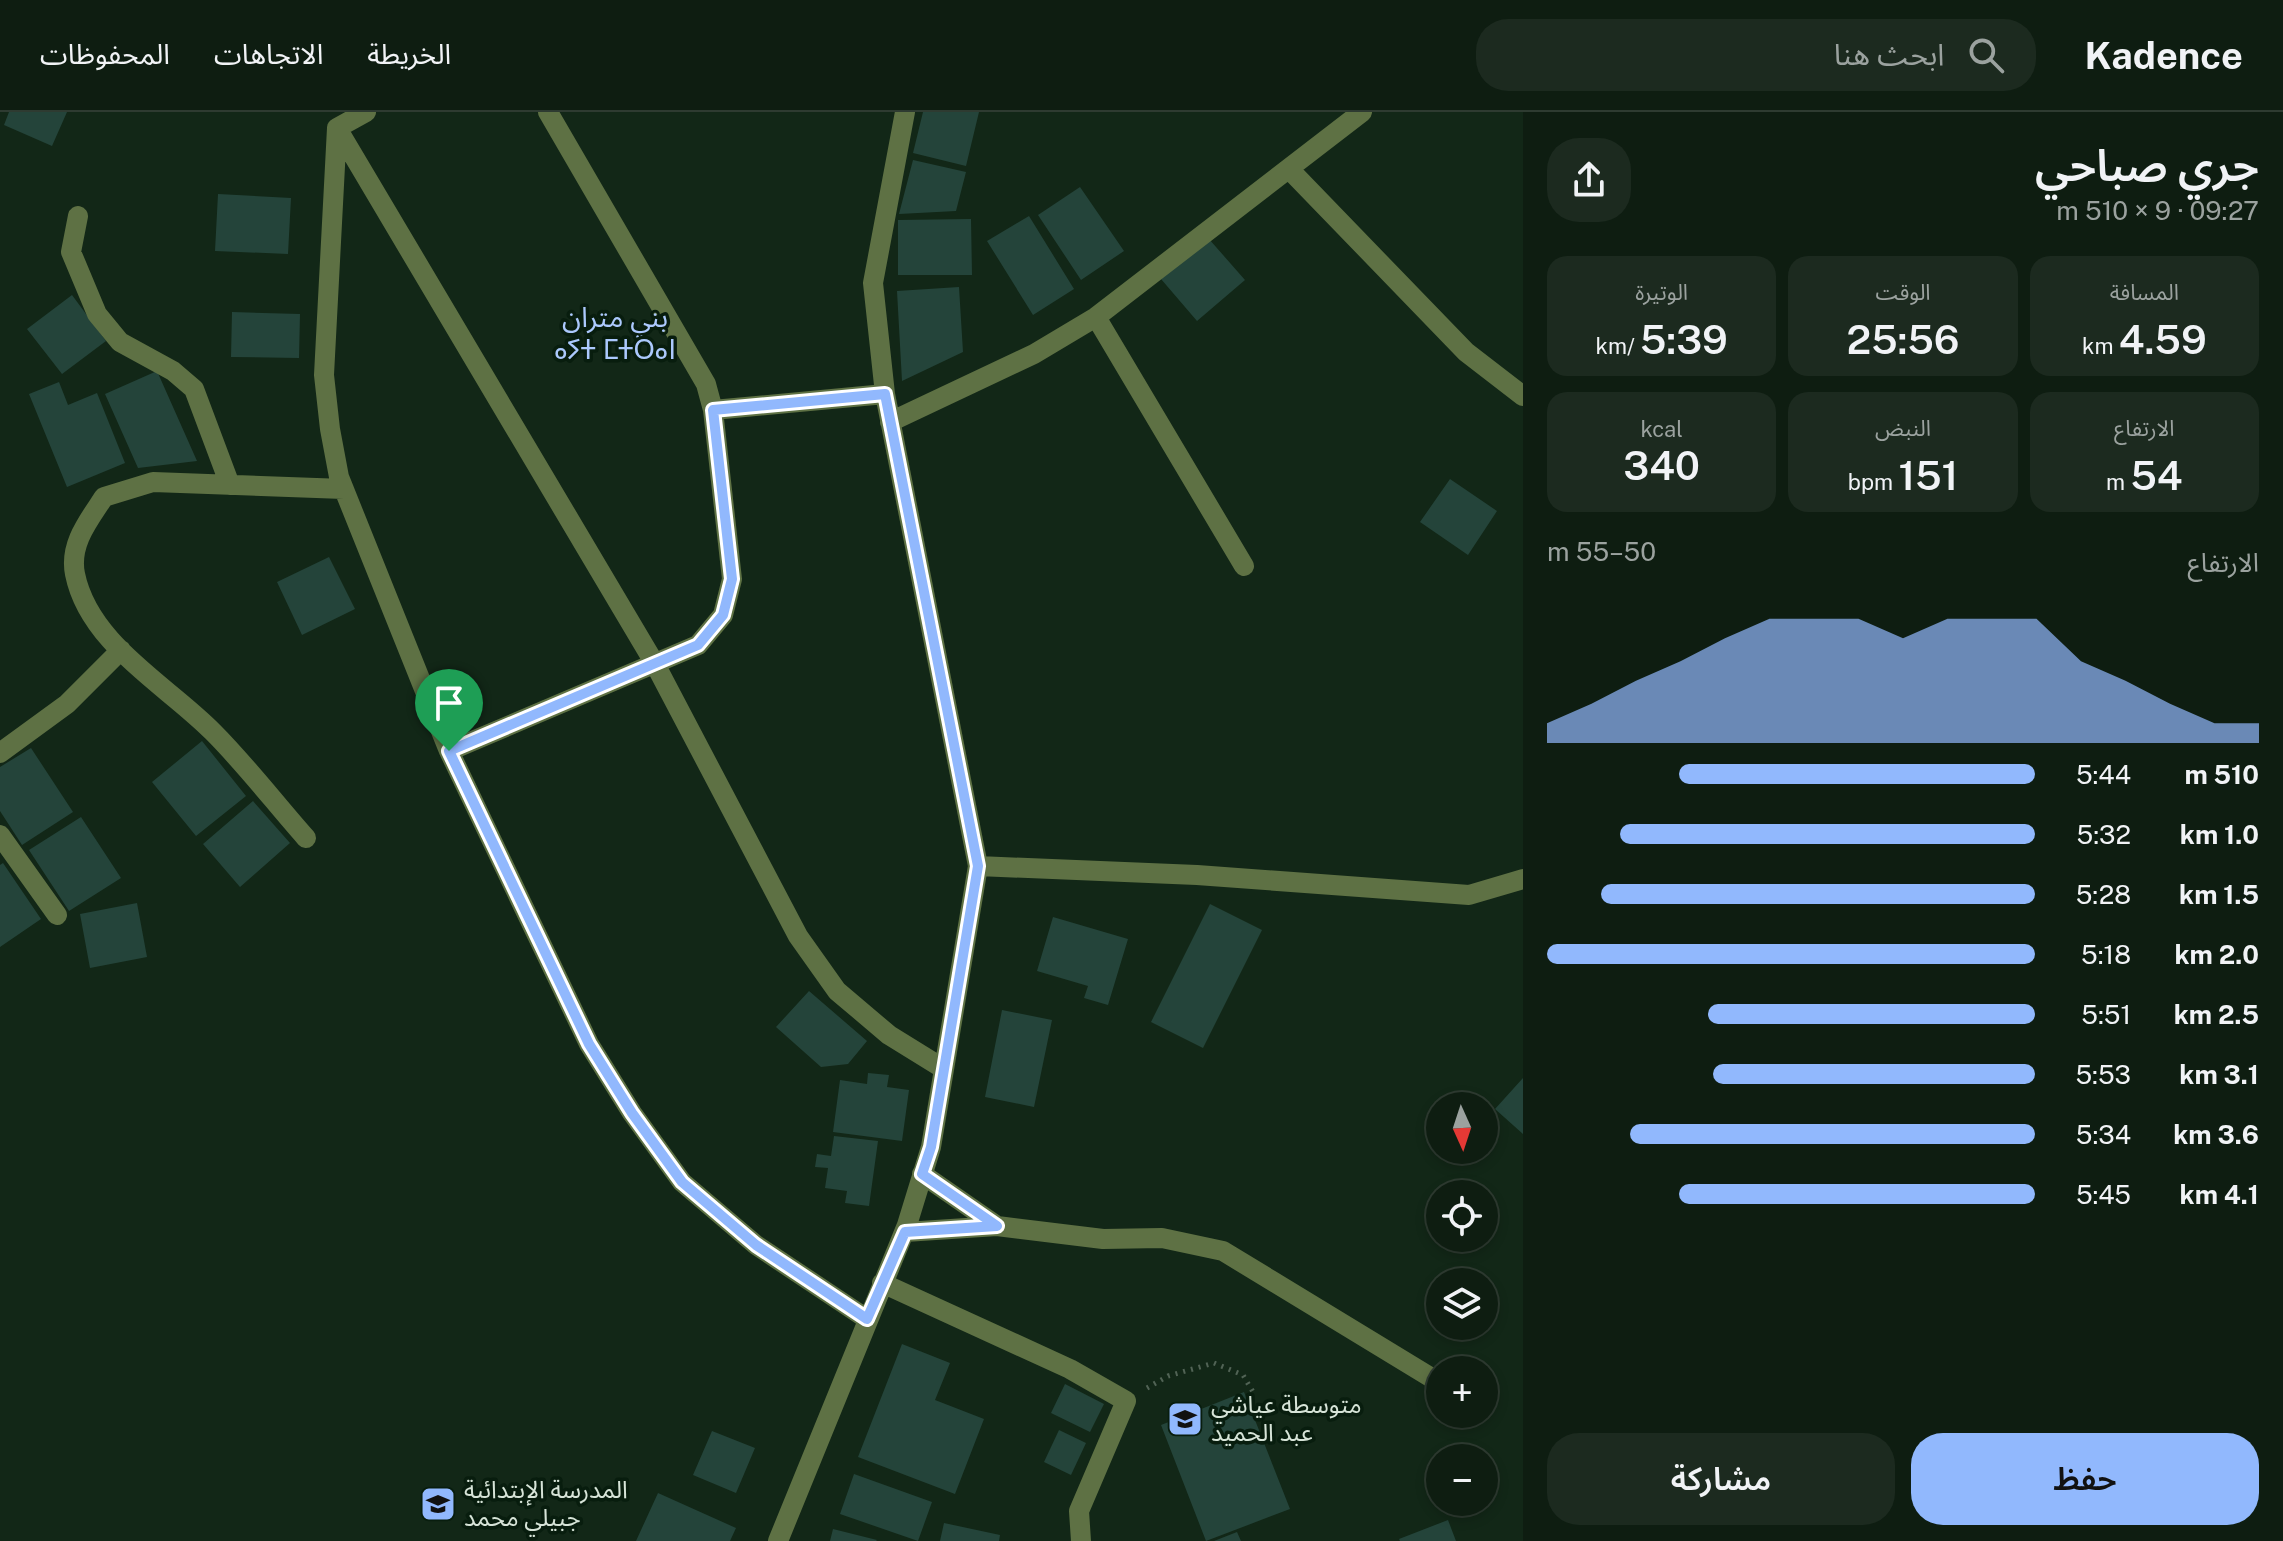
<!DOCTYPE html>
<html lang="ar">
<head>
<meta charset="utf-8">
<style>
  body { margin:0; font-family:"Public Sans","Noto Sans Arabic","Noto Sans Tifinagh",sans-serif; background:#1c2a1f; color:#f1f3f6; direction:rtl; height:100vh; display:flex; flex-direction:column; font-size:30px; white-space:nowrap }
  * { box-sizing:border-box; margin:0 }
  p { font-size:26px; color:#9ba29f }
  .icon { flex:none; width:44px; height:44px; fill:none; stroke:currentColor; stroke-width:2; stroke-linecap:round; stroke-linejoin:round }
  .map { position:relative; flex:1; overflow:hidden; direction:ltr }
  .panel { display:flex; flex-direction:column; background:#0e1d11; width:760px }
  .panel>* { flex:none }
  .needle { width:52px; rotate:177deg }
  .buttons { position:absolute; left:1426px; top:980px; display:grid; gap:16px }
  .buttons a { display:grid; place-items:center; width:72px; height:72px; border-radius:50%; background:#0e1d11; box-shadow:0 4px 12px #0003,0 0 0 2px #2e3b31; font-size:40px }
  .pin { position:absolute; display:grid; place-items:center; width:68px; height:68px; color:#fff; margin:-82px -34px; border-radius:50% 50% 50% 0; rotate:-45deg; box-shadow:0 0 8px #0007 }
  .pin .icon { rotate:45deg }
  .round { display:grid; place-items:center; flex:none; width:84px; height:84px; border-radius:32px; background:#1c2a1f }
  .headline { display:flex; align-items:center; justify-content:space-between; height:136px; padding:0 24px }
  h1 { font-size:44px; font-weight:600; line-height:60px }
  .figures { display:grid; grid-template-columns:repeat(3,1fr); gap:12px; height:136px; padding:8px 24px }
  .figures div { display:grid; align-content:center; border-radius:20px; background:#1c2a1f; text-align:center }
  .figures b { font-size:40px; font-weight:600 }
  .figures small { font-size:22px; font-weight:400 }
  .figures p { font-size:22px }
  .chart { height:224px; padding:16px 24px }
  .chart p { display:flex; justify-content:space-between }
  .chart svg { width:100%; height:144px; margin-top:8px; fill:#91b8fd; opacity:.7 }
  .action { display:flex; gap:16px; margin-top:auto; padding:16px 24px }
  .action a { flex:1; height:92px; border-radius:32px; background:#91b8fd; color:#111; font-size:32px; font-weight:600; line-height:92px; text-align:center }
  .action a+a { background:#1c2a1f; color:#f1f3f6 }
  ul { padding:0 24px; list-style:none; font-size:26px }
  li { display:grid; grid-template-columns:128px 96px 1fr; align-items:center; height:60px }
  li i { height:20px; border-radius:10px; background:#91b8fd }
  header { display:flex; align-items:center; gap:48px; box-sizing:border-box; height:112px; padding:0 40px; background:#0e1d11; border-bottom:2px solid #2e3b31 }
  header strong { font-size:38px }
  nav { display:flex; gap:44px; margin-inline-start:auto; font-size:28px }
  .search { width:560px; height:72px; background:#1c2a1f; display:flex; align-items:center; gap:20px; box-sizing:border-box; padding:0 28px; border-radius:32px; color:#9ba29f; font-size:30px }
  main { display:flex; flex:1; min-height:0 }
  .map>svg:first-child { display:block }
  .building { fill:#24443a }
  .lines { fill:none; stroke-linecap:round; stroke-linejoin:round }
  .path { stroke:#516355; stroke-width:5; stroke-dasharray:2 6; stroke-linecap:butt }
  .minor { stroke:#5e7144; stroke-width:20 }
  .route-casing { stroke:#fff; stroke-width:16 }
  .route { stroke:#91b8fd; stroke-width:10 }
  .labels { text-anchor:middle; stroke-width:7; stroke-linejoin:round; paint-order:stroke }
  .poi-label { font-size:24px; fill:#d7e4d8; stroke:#081d0e; text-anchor:start }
  .quarter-label { font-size:28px; fill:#acc9fd; stroke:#081d0e }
</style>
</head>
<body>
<header>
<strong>Kadence</strong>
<div class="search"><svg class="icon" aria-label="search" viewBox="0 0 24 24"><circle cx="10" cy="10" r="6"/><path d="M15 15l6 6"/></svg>ابحث هنا</div>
<nav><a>الخريطة</a><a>الاتجاهات</a><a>المحفوظات</a></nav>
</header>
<main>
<section class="panel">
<div class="headline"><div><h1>جري صباحي</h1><p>09:27 · 9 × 510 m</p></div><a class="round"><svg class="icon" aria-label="share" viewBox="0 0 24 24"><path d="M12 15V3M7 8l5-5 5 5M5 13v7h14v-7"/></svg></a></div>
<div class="figures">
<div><p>المسافة</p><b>4.59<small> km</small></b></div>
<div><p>الوقت</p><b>25:56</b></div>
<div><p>الوتيرة</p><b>5:39<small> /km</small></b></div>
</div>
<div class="figures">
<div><p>الارتفاع</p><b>54<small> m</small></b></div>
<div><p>النبض</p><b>151<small> bpm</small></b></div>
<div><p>kcal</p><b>340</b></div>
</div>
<div class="chart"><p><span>الارتفاع</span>50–55 m</p>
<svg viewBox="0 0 160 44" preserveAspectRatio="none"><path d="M0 44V38L10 32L20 25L30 19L40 12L50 6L60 6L70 6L80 12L90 6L100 6L110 6L120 19L130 25L140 32L150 38L160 38V44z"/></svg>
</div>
<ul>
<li><b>510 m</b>5:44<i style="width:73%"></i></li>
<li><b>1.0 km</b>5:32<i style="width:85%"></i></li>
<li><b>1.5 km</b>5:28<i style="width:89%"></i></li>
<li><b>2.0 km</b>5:18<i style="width:100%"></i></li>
<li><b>2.5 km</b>5:51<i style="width:67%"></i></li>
<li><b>3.1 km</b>5:53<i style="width:66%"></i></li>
<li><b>3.6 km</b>5:34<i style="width:83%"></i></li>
<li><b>4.1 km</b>5:45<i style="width:73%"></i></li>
</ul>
<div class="action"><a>حفظ</a><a>مشاركة</a></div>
</section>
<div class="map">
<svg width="1523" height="1429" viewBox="0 0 1523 1429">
  <rect width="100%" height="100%" fill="#122717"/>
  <path class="building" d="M9,0H67L52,34L4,13Z
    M923,0H979L966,54L913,41Z
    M913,48L966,60L956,99L899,102Z
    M1080,75L1124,139L1081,168L1038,103Z
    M218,82L291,86L288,142L215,139Z
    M1029,104L1074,177L1033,203L987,129Z
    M971,107L972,163H898V108Z
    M1209,127L1245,168L1197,209L1161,167Z
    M959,175L963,240L902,269L897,179Z
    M72,183L106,229L62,262L27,217Z
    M232,200L300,202L299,246L231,245Z
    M157,259L197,349L138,356L105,282Z
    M59,270L68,293L97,281L125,351L67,375L29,282Z
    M1450,367L1497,399L1468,443L1420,410Z
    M329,445L355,497L302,523L277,470Z
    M202,629L246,684L196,724L152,670Z
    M31,636L73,700L22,733L0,699V655Z
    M253,689L290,731L240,775L203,732Z
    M81,705L121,766L69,799L29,738Z
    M3,751L41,807L0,835V753Z
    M137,791L147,845L90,856L80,802Z
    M1210,792L1262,818L1203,936L1151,910Z
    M1053,805L1128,827L1108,893L1084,886L1088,874L1037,859Z
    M809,879L867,929L848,952L821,955L776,915Z
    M1002,898L1052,908L1034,995L985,985Z
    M868,961L889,963L887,975L909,978L902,1029L833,1020L840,968L867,972Z
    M1523,966V1022L1495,997Z
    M834,1024L878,1029L869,1094L845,1091L847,1079L825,1076L828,1056L815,1055L817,1042L831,1044Z
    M902,1232L950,1251L935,1288L984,1307L955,1382L858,1345Z
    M1065,1272L1104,1292L1090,1320L1051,1301Z
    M1244,1280L1290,1397L1206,1429L1161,1313Z
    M1059,1318L1086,1331L1071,1363L1044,1350Z
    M712,1319L755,1336L736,1381L693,1363Z
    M854,1362L932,1390L918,1429L840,1402Z
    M658,1381L736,1416L730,1429H636Z
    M1448,1408L1456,1429H1400L1399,1427Z
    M944,1411L1000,1423L999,1429H940Z
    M833,1417L877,1428L876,1429H830Z
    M1237,1420L1241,1429H1214Z"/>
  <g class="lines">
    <path class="path" d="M1147,1276L1168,1264L1214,1251L1243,1263L1253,1280"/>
    <path class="minor" d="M366,0L337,16L655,552L798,824L837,879L889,923L944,957
      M337,16L324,263L330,317L339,365L449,639L589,932L632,1001L682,1070L756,1133L867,1207
      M1289,57L1466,240L1523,284
      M78,104L71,140L97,202L120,230L173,259L194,277L230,373
      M1096,205L1244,454
      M713,298L885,282
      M890,310L1034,242L1096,205L1362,0
      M449,639L698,533L723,503L732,467L713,298L706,272L548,0
      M0,641L67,592L121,538
      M0,723L57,803
      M306,726C275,691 246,653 213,620C167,573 89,532 75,462C69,432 89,408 104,385L153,370L344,377
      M978,754L1197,763L1469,783L1523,767
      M922,1062L997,1114L1103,1127L1162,1126L1223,1139L1440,1271
      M905,1120L997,1114
      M882,1171L1070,1257L1126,1289L1079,1399L1081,1429
      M778,1429L907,1113L931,1035L978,754L885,282L873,171L905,0"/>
  </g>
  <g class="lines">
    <defs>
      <path id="route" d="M885,282L978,754L931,1035L922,1062L997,1114L905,1120L867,1207L756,1133L682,1070L632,1001L589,932L449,639L698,533L723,503L732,467L713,298Z"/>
    </defs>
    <use href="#route" class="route-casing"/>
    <use href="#route" class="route"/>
  </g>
  <defs>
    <symbol id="school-square" viewBox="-11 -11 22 22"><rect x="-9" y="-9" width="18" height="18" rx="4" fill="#91b8fd" stroke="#081d0e"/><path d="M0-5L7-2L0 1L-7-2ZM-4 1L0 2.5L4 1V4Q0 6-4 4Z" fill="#111"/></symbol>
  </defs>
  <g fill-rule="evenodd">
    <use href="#school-square" x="1165" y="1287" width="40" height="40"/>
    <use href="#school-square" x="418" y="1372" width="40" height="40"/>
  </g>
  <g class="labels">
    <g class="poi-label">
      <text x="1211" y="1301">متوسطة عياشي<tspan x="1211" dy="28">عبد الحميد</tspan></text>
      <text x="464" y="1386">المدرسة الإبتدائية<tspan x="464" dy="28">جبيلي محمد</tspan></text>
    </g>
    <g class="quarter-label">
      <text x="615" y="215">بني متران<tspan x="615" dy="32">ⴰⵢⵜ ⵎⵜⵔⴰⵏ</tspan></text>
    </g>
  </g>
</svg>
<div class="buttons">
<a><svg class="needle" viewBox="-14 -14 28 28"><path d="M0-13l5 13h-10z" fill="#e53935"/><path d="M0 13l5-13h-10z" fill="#9ba29f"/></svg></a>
<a><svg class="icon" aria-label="locate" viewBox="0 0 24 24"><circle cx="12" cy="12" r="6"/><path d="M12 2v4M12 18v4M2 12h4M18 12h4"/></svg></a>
<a><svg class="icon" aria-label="layers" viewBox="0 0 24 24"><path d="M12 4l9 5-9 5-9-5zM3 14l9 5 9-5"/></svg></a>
<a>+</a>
<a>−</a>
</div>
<div class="pin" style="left:449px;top:639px;background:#1e9e55"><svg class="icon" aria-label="arrive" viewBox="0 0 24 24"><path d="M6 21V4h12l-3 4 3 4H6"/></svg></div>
</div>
</main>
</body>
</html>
